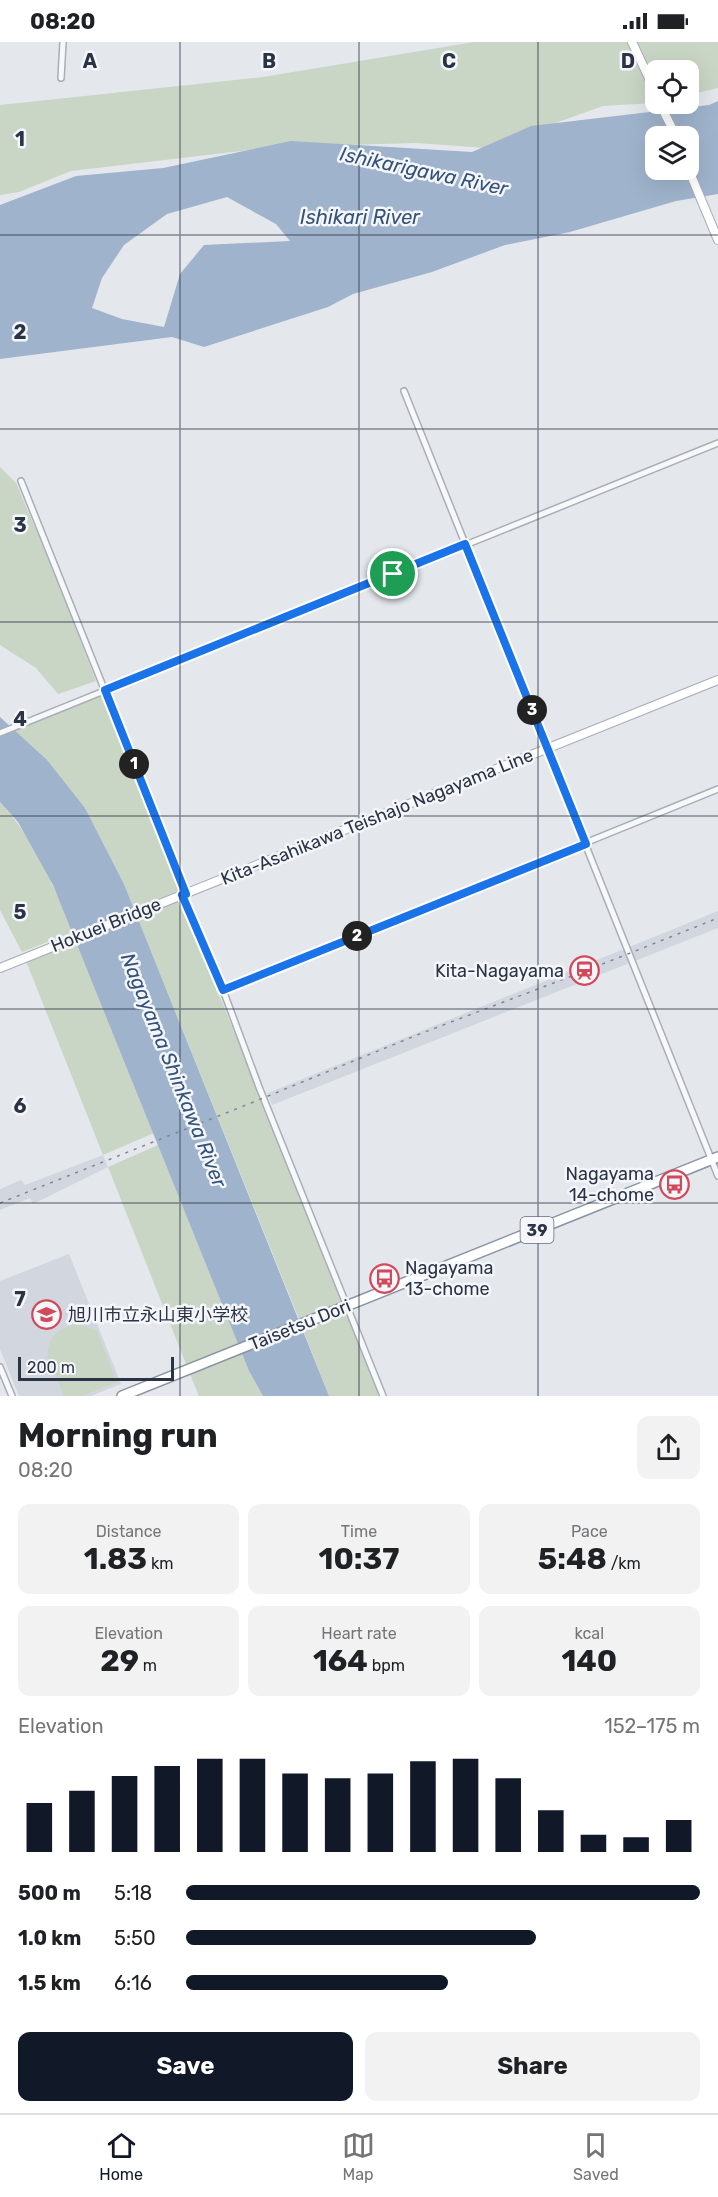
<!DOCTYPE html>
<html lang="en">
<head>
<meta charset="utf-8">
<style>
  body { margin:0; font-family:Rubik,"Noto Sans JP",sans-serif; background:#f2f2f2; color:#202124; height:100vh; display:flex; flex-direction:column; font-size:22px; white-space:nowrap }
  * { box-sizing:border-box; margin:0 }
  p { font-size:20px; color:#757577 }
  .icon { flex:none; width:33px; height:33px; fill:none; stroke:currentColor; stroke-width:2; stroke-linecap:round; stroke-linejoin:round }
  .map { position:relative; height:1354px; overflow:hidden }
  .sheet { display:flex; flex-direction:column; background:#fff; flex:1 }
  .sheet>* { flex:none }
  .buttons { position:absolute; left:645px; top:18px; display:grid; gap:12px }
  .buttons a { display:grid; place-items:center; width:54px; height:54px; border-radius:12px; background:#fff; box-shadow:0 6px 24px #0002; font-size:30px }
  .scale { position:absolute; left:18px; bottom:15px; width:156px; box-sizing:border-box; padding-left:6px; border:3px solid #2b3445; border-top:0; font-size:16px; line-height:21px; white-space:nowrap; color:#2b3445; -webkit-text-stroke:4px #f4f6f9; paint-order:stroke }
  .pin { position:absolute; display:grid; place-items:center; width:51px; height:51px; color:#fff; margin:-26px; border:3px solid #fff; border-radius:50%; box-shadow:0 2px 6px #0007 }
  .km { position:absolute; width:30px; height:30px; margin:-15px; border-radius:50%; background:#222; color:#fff; font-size:16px; line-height:30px; text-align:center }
  .round { display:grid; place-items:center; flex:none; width:63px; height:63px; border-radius:12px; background:#f2f2f2 }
  .headline { display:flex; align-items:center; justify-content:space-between; height:102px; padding:0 18px }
  h1 { font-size:33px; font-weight:700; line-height:45px }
  .figures { display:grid; grid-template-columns:repeat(3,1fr); gap:9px; height:102px; padding:6px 18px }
  .figures div { display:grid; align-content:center; border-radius:12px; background:#f2f2f2; text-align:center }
  .figures b { font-size:30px; font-weight:700 }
  .figures small { font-size:16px; font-weight:400 }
  .figures p { font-size:16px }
  .chart { height:168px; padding:12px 18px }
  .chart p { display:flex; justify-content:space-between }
  .chart svg { width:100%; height:108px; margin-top:6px; stroke:#111827; stroke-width:6 }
  .primary-button { display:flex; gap:12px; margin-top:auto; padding:12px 18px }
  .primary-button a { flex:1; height:69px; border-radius:12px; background:#111827; color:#fff; font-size:24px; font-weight:700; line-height:69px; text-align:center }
  .primary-button a+a { background:#f2f2f2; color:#202124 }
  ul { padding:0 18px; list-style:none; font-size:20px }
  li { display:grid; grid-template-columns:96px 72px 1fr; align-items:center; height:45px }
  li i { height:15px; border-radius:8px; background:#111827 }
  .status { display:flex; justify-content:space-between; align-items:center; height:42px; padding:0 30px; background:#fff; direction:ltr }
  .status svg { height:16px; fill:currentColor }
  .tab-bar { display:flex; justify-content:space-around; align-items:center; height:84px; border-top:2px solid #e0e0e0; background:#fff; font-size:16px; color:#757577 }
  .tab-bar a { display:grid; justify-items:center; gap:3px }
  .tab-bar .on { color:#111827 }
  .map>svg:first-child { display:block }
  .built { fill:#d2d6de }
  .green { fill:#c9d6c5 }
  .water { fill:#9fb4cc; fill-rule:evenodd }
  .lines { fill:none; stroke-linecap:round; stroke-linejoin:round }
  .minor-casing { stroke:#a9aeb7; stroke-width:8 }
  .secondary-casing { stroke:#a9aeb7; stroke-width:10 }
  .trunk-casing { stroke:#8b94a3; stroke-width:12 }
  .minor { stroke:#f7f8fa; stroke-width:5 }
  .secondary { stroke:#fff; stroke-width:8 }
  .trunk { stroke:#fff; stroke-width:9 }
  .rail { stroke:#7d8696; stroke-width:1.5; stroke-dasharray:3 6; stroke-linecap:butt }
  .route-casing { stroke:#fff; stroke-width:12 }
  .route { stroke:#1a73e8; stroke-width:8 }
  .grid { fill:none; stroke:#2b3445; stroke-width:1.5; stroke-opacity:0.55 }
  .labels { text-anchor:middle; stroke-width:5; stroke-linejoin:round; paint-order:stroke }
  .shield { fill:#f4f6f9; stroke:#676e7b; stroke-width:1.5 }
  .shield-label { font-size:16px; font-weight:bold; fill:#2b3445 }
  .street-label { font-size:18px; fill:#2b3445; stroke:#f4f6f9 }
  .poi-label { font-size:18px; fill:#2b3445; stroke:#f4f6f9; text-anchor:end }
  .water-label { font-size:20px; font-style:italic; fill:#34527a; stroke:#f4f6f9 }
  .grid-label { font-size:20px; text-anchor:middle; font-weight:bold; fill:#2b3445; stroke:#f4f6f9; stroke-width:5; stroke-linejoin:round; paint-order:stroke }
</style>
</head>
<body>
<div class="status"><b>08:20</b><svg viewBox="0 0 49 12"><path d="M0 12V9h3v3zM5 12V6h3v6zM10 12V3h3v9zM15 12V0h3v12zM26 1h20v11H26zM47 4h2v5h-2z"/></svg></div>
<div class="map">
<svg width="718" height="1354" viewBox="0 0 718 1354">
  <rect width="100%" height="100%" fill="#e4e7ec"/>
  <path class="built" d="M718,869V886L272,1063L268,1051Z
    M103,1113L108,1125L33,1162L30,1156L0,1168V1147L21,1138L25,1143Z
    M69,1212L121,1342L91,1354H19L0,1307V1239Z"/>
  <path class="green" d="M474,0H718V46L689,53L688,28H656L655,61L603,64L486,106L416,101L275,105L71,129L19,150L0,153V63L263,35Z
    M0,425L16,441L54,530L96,639L58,652L36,626L0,603Z
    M101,653L179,849L134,867L124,842L85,766L15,689Z
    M0,760C34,797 54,844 73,890L22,910L0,868Z
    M180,858L346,1261L299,1277L137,875Z
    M77,900L154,1091L103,1113L26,919Z
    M158,1103L238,1301L186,1322L108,1125Z
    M349,1268L383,1354H329L302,1285Z
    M71,1283H81L97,1289L117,1340L83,1354H64L48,1315C46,1298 56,1288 71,1283Z
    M242,1311L249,1329L263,1354H199L190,1332Z"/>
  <path class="water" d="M718,59V152L676,159L570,190L505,203L432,230L353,252L328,265L204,305L172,295L0,317V163L76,134L163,126L291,99L472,110L531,84L709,63ZM656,94H688V128H656ZM227,155L276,182L290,199L204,203L180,232L164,285L122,277L92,266L102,236L124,203L167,172Z
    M0,675L47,718L85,766L124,842L329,1354H263L249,1329L53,843L18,780L0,760Z"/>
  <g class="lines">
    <defs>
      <path id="minor" d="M61,36L63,0
        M404,349L718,1134
        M21,439L186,852
        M0,691L718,401
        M182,853L223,948L259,1045L383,1354
        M223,948L718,747
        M0,1325L12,1354"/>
      <path id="secondary" d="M632,0L656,51
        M660,62L676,94
        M688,126L718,198
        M0,926L718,638"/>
      <path id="trunk" d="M122,1354L718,1115"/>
    </defs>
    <use href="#minor" class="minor-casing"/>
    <use href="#secondary" class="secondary-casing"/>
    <use href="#trunk" class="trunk-casing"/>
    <use href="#minor" class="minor"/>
    <use href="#secondary" class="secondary"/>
    <use href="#trunk" class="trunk"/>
    <path class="rail" d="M0,1161L251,1061L417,993L585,929L718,876"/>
  </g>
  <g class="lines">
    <defs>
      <path id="route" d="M465,502L586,802L223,948L182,853L186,852L105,648Z"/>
    </defs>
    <use href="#route" class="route-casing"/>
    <use href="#route" class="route"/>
  </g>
  <path class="grid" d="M180,0V1354M359,0V1354M538,0V1354M0,193H718M0,387H718M0,580H718M0,774H718M0,967H718M0,1161H718"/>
  <defs>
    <symbol id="station-ring" viewBox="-11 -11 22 22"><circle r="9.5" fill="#f4f6f9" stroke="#d1495b" stroke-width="1.5"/><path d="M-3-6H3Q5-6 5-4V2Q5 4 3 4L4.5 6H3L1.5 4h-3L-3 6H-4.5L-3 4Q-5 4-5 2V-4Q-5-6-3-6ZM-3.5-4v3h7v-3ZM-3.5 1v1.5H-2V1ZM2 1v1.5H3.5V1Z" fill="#d1495b"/></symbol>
    <symbol id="bus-ring" viewBox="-11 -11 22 22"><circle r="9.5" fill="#f4f6f9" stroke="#d1495b" stroke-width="1.5"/><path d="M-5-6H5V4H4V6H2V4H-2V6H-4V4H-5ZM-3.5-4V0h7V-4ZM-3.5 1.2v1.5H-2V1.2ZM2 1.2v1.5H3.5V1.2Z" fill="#d1495b"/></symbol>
    <symbol id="school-ring" viewBox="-11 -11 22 22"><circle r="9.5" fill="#f4f6f9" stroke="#d1495b" stroke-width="1.5"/><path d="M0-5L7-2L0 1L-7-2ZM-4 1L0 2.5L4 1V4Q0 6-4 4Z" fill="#d1495b"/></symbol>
  </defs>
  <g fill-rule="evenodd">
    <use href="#station-ring" x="568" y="912" width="33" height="33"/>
    <use href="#bus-ring" x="658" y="1126" width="33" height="33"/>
    <use href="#bus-ring" x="368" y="1220" width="33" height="33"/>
    <use href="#school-ring" x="30" y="1256" width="33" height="33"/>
  </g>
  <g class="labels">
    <rect class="shield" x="520.5" y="1175" width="33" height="26" rx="4.5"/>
    <g class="shield-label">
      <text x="537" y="1194">39</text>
    </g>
    <g class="street-label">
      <text transform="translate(377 775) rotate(-22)" y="6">Kita-Asahikawa Teishajo Nagayama Line</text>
      <text transform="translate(106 883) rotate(-22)" y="6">Hokuei Bridge</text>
      <text transform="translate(300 1283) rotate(-22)" y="6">Taisetsu Dori</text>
    </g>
    <g class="poi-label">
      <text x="564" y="935">Kita-Nagayama</text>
      <text x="654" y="1138">Nagayama<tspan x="654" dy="21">14-chome</tspan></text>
      <text x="405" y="1232" text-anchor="start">Nagayama<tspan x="405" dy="21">13-chome</tspan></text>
      <text x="68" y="1279" text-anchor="start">旭川市立永山東小学校</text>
    </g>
    <g class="water-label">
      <text transform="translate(424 129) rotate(12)" y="7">Ishikarigawa River</text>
      <text x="360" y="182">Ishikari River</text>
      <text transform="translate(174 1028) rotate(68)" y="7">Nagayama Shinkawa River</text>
    </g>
  </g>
  <g class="grid-label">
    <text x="90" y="26">A</text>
    <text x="269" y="26">B</text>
    <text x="449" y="26">C</text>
    <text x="628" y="26">D</text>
    <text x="20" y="104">1</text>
    <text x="20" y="297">2</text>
    <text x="20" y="490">3</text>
    <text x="20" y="684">4</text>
    <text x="20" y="877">5</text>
    <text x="20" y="1071">6</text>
    <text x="20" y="1264">7</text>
  </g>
</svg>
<div class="buttons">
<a><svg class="icon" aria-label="locate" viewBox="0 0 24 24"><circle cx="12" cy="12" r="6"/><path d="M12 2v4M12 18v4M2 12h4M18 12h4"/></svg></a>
<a><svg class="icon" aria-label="layers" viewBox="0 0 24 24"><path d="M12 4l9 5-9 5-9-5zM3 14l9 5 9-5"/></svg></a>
</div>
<div class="scale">200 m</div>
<div class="pin" style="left:393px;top:532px;background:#1e9e55"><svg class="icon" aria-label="arrive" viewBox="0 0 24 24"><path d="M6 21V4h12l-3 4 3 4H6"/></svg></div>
<b class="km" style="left:134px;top:722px">1</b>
<b class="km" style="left:357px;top:894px">2</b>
<b class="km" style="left:532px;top:668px">3</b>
</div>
<section class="sheet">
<div class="headline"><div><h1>Morning run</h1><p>08:20</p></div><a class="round"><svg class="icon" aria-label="share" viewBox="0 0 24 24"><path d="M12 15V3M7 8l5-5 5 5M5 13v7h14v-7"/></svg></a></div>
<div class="figures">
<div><p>Distance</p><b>1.83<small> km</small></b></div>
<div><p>Time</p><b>10:37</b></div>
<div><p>Pace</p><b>5:48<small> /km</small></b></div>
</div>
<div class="figures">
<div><p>Elevation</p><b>29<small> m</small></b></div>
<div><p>Heart rate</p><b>164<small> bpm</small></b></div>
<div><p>kcal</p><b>140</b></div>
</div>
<div class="chart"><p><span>Elevation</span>152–175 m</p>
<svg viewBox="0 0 160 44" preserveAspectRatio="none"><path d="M5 44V24M15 44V19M25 44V13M35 44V9M45 44V6M55 44V6M65 44V12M75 44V14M85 44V12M95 44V7M105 44V6M115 44V14M125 44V27M135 44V37M145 44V38M155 44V31"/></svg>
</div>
<ul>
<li><b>500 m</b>5:18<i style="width:100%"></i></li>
<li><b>1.0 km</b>5:50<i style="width:68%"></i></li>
<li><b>1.5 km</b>6:16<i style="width:51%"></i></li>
</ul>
<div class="primary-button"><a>Save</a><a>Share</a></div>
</section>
<nav class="tab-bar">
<a class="on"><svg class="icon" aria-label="home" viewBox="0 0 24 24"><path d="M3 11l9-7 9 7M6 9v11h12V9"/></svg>Home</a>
<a><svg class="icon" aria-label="map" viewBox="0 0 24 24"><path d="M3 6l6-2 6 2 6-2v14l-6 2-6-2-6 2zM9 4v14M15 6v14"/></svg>Map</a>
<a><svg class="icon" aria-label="saved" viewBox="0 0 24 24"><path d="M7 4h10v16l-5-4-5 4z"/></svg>Saved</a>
</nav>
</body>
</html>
